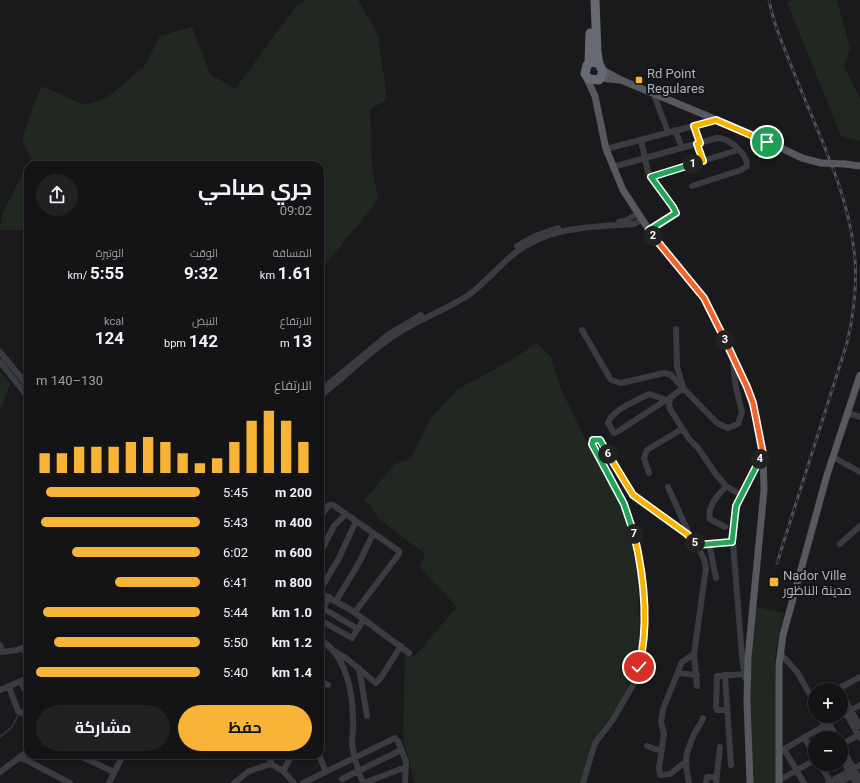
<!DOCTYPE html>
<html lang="ar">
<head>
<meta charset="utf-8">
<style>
  body { margin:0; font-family:Roboto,Cairo,sans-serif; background:#212123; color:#f1f3f6; direction:rtl; height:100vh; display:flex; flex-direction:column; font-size:15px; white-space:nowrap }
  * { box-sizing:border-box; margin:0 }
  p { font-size:13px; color:#9d9ea1 }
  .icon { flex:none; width:22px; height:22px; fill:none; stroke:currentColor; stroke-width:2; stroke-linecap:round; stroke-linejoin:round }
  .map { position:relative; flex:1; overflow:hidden; direction:ltr }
  .details { position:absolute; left:24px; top:161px; width:300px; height:598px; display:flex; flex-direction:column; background:#141416; border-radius:12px; box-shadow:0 2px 6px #0003,0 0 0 1px #333335; direction:rtl }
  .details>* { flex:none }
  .fabs { position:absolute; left:808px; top:683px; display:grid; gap:8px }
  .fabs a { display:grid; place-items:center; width:40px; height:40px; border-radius:50%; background:#141416; box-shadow:0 2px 6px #0003,0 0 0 1px #333335; font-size:20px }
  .pin { position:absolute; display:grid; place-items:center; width:34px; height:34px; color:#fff; margin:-17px; border:2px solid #fff; border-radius:50%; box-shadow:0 1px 4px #0007 }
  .km { position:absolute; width:20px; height:20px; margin:-10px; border-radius:50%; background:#222; color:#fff; font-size:11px; line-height:20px; text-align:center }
  .round { display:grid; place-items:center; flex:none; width:42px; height:42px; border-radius:21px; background:#212123 }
  .overview { display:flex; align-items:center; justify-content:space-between; height:68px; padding:0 12px }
  h1 { font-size:22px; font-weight:700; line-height:30px }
  .stats { display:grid; grid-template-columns:repeat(3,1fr); gap:6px; height:68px; padding:4px 12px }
  .stats div { display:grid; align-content:center }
  .stats b { font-size:17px; font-weight:700 }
  .stats small { font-size:11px; font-weight:400 }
  .stats p { font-size:11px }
  .chart { height:112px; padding:8px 12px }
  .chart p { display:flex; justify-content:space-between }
  .chart svg { width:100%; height:72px; margin-top:4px; stroke:#f8b437; stroke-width:6 }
  .button { display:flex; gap:8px; margin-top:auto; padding:8px 12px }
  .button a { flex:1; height:46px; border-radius:24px; background:#f8b437; color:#111; font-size:16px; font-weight:700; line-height:46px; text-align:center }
  .button a+a { background:#212123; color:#f1f3f6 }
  ul { padding:0 12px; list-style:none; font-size:13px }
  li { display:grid; grid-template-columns:64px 48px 1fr; align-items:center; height:30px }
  li i { height:10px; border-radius:5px; background:#f8b437 }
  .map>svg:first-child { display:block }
  .green { fill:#202821 }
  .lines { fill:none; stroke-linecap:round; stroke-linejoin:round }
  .stream { stroke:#2f3a42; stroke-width:1.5 }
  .minor { stroke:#3b3c42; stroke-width:6 }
  .major { stroke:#575961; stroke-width:7 }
  .highway { stroke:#676a73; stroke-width:9 }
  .rail-casing { stroke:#4e5057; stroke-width:3 }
  .rail { stroke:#151518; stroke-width:1.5; stroke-dasharray:4.5; stroke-linecap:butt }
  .major-bridge { stroke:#575961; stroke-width:7 }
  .split-1-casing { stroke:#fff; stroke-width:8 }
  .split-2-casing { stroke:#fff; stroke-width:8 }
  .split-3-casing { stroke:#fff; stroke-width:8 }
  .split-4-casing { stroke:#fff; stroke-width:8 }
  .split-5-casing { stroke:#fff; stroke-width:8 }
  .split-6-casing { stroke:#fff; stroke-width:8 }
  .split-7-casing { stroke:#fff; stroke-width:8 }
  .split-8-casing { stroke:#fff; stroke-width:8 }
  .split-1 { stroke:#f5b400; stroke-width:5 }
  .split-2 { stroke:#22a559; stroke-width:5 }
  .split-3 { stroke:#f0652b; stroke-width:5 }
  .split-4 { stroke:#f0652b; stroke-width:5 }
  .split-5 { stroke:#22a559; stroke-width:5 }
  .split-6 { stroke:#f5b400; stroke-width:5 }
  .split-7 { stroke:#22a559; stroke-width:5 }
  .split-8 { stroke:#f5b400; stroke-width:5 }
  .poi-dot { fill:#f8b437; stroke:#151518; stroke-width:1.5 }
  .labels { text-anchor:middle; stroke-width:4; stroke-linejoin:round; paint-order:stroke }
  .poi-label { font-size:13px; fill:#acb2bc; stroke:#151518; text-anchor:start }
</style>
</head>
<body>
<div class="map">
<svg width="860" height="783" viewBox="0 0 860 783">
  <rect width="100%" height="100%" fill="#1a1a1d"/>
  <path class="green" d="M306,0H358L378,35L387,99L370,110L372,165L378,200L320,271V165H28V230H0L2,214L31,158L22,141L33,106L42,86L84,105L105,99L144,67L160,36L192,27L210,74L235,89L298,4Z
    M794,0H837L850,48L844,66L860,99V141L841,136L787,2Z
    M537,343L551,357L560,387L594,457L624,513L637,571L640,638L630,682L619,705L591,743L582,783H415L403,737L405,655L414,657L457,607L420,567L425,554L379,519L365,499L395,464L411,459L430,419L458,389L512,360Z
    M0,371L10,384L0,411Z
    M758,607L784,613L775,656L777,783H753L750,675L755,609Z"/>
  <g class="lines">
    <path class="stream" d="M22,711L28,710
      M0,737L12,727L19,713"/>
    <path class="minor" d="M654,95L668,132
      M694,126L700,143
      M675,130L682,148
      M641,140L648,172L673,207L676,213L649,230
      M697,144L703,161
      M606,149L716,120
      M613,167L717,138C729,138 747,153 747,166L741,170L692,186
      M651,177L738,150
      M619,222L625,221L637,214
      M517,246L535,236L558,228
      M676,329L677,366L683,388L717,423L728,428L738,424L742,412L735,383L733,360
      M582,330L611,380L621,383L664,373L671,375L683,388L670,398L669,405L670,409L689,439L698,448L715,473L726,486L741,495
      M0,352L28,386
      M0,362L28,397
      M320,391L389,334L421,315
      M320,396C346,376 370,351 398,333C420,319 445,310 467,296C485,284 498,266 515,253C549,226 593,227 634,224L641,220
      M666,400L617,432L614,433L608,423C613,409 636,401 649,394L669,401
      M848,413L860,417
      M833,457L860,472
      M649,473L644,458L647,450L682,429
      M668,487L690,536
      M320,517L329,505H333L399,551V554L355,612
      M725,527L710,519C707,505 718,496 726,486
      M709,543L716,578
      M840,544L860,526
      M697,545L733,542
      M320,553L334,526L346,514
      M320,590L339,558L356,521
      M320,593L351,610L409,653
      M336,601L360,561L373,534
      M324,609L358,629
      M320,615L329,597
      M320,620L352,638L364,619
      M320,640C346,654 353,693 353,720C354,728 352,736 352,744C354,757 358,771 363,783
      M0,645L2,652L17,650L28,646
      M23,648L28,657
      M334,651L346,658L376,683L382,676L401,646
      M780,653L797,672L815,703
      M694,654L697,686
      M359,668L367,716
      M678,673L697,675
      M725,675L731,765
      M745,678L742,657L733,542C733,506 744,484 763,454
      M320,681L328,685
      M21,682L28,696
      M9,687L18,711L28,716
      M0,690L28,678
      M836,690L860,677
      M841,693L860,726
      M841,704L860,738
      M727,710H717L716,708L717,676L745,674
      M819,716L831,738
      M825,716L837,738
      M804,737L815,756
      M841,745L860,734
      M647,746L661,751
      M841,746L860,780
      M784,749L804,783
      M781,751L860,705
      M78,755L114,772
      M269,755L271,764
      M319,755L326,772
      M20,757L70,783
      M841,757L856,783
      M820,764L831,783
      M283,771L292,755
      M0,772L28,751
      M342,779L401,750
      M781,779L815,760
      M109,783L123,755
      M234,783L249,771L271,764L283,771L294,783
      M303,783L395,738L398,741L406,762L405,783
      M364,783L406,767
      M583,783L595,743L612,721L633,685L643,650L646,627L638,554L631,522L624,504L592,444L595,439L600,440L633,495L690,537L697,545L704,559L706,568L694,654L682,662L663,709L661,722L664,734L659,768L660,775L670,774L684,763
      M689,783C684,758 685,755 695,732C698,727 702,723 703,718
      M706,783L707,777H717
      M716,783L720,747
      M828,783L860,765
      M839,783L855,774"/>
    <path class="major" d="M603,70L621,80L758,137L802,158L821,163
      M586,77L595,96L606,149L623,190L649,230L704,298L747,387L757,420L763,454L764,490L748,658L747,700L750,783
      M601,78L619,80
      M845,164L860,166
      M779,783V665L783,635L827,475L860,375"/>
    <path class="highway" d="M595,0L597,52L599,64L603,72L599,80L589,79L585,74L587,65L592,62L599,64
      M589,63L590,33"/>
    <defs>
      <path id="rail" d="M769,0C774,26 785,50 795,75C817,132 847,188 854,250C858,281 854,313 847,343L777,563"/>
    </defs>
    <use href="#rail" class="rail-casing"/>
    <use href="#rail" class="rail"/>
    <path class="major-bridge" d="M821,163L845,164"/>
  </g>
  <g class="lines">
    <defs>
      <path id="split-1" d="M693,164L703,161L697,144L700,143L694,126L716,120L767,142"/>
      <path id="split-2" d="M653,236L649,230L676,213L673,207L651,177L693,164"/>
      <path id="split-3" d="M653,236L704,298L725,340"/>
      <path id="split-4" d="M725,340L747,387L753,403L763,454L760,459"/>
      <path id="split-5" d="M695,543L697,545L732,542L736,506L760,459"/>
      <path id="split-6" d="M608,454L633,495L687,534L695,543"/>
      <path id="split-7" d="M608,454L600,440H593L592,444L624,504L634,534"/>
      <path id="split-8" d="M634,534C644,576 649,625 639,667"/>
    </defs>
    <use href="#split-1" class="split-1-casing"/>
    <use href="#split-2" class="split-2-casing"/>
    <use href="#split-3" class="split-3-casing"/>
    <use href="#split-4" class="split-4-casing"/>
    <use href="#split-5" class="split-5-casing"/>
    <use href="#split-6" class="split-6-casing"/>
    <use href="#split-7" class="split-7-casing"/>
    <use href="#split-8" class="split-8-casing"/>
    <use href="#split-1" class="split-1"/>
    <use href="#split-2" class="split-2"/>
    <use href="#split-3" class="split-3"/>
    <use href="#split-4" class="split-4"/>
    <use href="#split-5" class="split-5"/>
    <use href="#split-6" class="split-6"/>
    <use href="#split-7" class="split-7"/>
    <use href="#split-8" class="split-8"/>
  </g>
  <g class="poi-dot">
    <rect x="635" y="76" width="8" height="8" rx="2"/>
    <rect x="769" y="577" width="10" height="10" rx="2"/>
  </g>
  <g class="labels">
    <g class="poi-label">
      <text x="647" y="78">Rd Point<tspan x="647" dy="15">Regulares</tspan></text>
      <text x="783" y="580">Nador Ville<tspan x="783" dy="15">مدينة الناظور</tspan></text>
    </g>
  </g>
</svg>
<div class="fabs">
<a>+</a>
<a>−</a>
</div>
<div class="pin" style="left:767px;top:142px;background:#1e9e55"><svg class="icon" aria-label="arrive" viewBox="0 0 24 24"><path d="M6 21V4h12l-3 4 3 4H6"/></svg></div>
<div class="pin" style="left:639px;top:667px;background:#d93025"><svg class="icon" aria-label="check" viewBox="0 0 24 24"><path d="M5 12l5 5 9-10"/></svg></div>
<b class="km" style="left:693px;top:164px">1</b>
<b class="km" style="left:653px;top:236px">2</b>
<b class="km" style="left:725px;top:340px">3</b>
<b class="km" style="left:760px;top:459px">4</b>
<b class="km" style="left:695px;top:543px">5</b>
<b class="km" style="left:608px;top:454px">6</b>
<b class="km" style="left:634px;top:534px">7</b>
<section class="details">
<div class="overview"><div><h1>جري صباحي</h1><p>09:02</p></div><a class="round"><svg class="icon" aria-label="share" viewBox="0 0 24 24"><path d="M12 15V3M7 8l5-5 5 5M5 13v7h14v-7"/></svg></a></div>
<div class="stats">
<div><p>المسافة</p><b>1.61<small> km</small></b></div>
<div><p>الوقت</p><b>9:32</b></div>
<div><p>الوتيرة</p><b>5:55<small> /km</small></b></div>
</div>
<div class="stats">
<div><p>الارتفاع</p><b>13<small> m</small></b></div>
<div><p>النبض</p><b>142<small> bpm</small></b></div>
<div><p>kcal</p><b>124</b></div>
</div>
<div class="chart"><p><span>الارتفاع</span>130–140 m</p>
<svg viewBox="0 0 160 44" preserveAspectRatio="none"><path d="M5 44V32M15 44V32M25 44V28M35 44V28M45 44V28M55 44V25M65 44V22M75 44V25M85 44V32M95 44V38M105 44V35M115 44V25M125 44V12M135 44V6M145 44V12M155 44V25"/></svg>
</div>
<ul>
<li><b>200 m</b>5:45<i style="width:94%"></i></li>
<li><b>400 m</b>5:43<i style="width:97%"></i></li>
<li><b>600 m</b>6:02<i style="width:78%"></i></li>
<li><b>800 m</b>6:41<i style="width:52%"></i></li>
<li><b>1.0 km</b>5:44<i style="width:96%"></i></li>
<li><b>1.2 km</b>5:50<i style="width:89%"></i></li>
<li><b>1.4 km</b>5:40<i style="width:100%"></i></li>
</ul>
<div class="button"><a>حفظ</a><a>مشاركة</a></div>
</section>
</div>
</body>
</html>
